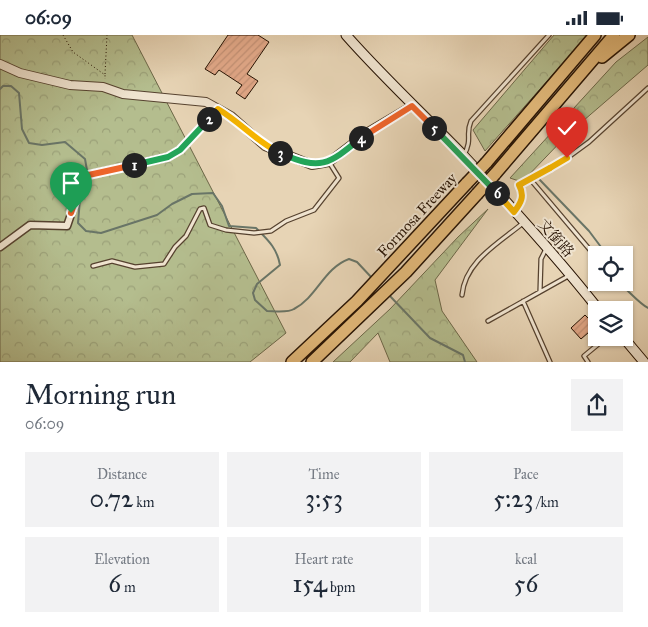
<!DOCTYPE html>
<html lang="en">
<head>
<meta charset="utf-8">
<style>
  body { margin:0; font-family:"IM FELL Great Primer","Noto Serif TC",serif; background:#f2f2f3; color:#1f2937; height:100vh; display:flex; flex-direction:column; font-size:19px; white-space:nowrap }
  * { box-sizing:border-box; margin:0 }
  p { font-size:16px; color:#747a83 }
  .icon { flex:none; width:28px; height:28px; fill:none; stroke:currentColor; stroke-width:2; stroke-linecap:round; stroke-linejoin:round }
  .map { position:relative; height:327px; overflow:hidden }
  .drawer { display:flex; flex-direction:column; background:#fff; flex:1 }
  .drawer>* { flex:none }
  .controls { position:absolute; left:588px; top:211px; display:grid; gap:10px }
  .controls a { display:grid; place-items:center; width:45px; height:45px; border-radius:0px; background:#fff; box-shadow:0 1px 4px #0004; font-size:25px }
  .pin { position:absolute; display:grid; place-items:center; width:42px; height:42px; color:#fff; margin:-51px -21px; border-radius:50% 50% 50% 0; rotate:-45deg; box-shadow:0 0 5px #0007 }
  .pin .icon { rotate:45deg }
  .km { position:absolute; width:25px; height:25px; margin:-12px; border-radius:50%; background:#222; color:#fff; font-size:14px; line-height:25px; text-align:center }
  .round { display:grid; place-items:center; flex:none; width:52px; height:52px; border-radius:0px; background:#f2f2f3 }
  .head { display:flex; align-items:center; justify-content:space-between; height:85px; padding:0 25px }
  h1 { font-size:28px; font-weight:600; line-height:38px }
  .stats { display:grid; grid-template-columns:repeat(3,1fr); gap:8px; height:85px; padding:5px 25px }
  .stats div { display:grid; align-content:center; border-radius:0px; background:#f2f2f3; text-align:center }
  .stats b { font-size:25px; font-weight:600 }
  .stats small { font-size:14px; font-weight:400 }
  .stats p { font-size:14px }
  .status { display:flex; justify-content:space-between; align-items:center; height:35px; padding:0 25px; background:#fff; direction:ltr }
  .status svg { height:14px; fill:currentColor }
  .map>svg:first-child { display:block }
  .forest { fill:url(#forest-crowns); stroke:#6c6748 }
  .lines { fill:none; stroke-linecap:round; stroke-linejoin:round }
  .stream { stroke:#697567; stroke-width:2 }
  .building { fill:url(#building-hatch); stroke:#251102 }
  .service-casing { stroke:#56422f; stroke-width:5.5 }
  .minor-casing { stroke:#56422f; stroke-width:9 }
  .tertiary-casing { stroke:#56422f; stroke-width:10 }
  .secondary-casing { stroke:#251102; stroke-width:11 }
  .motorway-casing { stroke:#251102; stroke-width:14 }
  .path { stroke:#251102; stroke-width:1; stroke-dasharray:1 2.5; stroke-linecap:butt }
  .service { stroke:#efe3cf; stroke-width:3 }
  .minor { stroke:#efe3cf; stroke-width:6 }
  .tertiary { stroke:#efe3cf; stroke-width:8 }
  .secondary { stroke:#efe3cf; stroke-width:9 }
  .motorway { stroke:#e4ba7a; stroke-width:11 }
  .motorway-bridge-casing { stroke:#251102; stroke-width:14; stroke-linecap:butt }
  .motorway-bridge { stroke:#e4ba7a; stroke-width:11 }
  .split-1-casing { stroke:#fff; stroke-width:10 }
  .split-2-casing { stroke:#fff; stroke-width:10 }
  .split-3-casing { stroke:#fff; stroke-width:10 }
  .split-4-casing { stroke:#fff; stroke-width:10 }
  .split-5-casing { stroke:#fff; stroke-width:10 }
  .split-6-casing { stroke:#fff; stroke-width:10 }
  .split-7-casing { stroke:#fff; stroke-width:10 }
  .split-8-casing { stroke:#fff; stroke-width:10 }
  .split-1 { stroke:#f0652b; stroke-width:6 }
  .split-2 { stroke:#22a559; stroke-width:6 }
  .split-3 { stroke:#f5b400; stroke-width:6 }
  .split-4 { stroke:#22a559; stroke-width:6 }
  .split-5 { stroke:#f0652b; stroke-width:6 }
  .split-6 { stroke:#22a559; stroke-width:6 }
  .split-7 { stroke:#f5b400; stroke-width:6 }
  .split-8 { stroke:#f5b400; stroke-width:6 }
  .labels { text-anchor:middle; stroke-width:4; stroke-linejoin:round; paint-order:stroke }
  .street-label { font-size:15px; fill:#251102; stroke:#efe3cf }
</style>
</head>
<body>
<div class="status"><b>06:09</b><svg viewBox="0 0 49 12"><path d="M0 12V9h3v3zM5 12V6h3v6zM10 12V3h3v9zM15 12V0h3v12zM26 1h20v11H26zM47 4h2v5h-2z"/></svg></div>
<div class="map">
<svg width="648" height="327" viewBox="0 0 648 327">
  <defs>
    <pattern id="forest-crowns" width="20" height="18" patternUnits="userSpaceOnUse" patternTransform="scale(1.25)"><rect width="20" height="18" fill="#b4bd8e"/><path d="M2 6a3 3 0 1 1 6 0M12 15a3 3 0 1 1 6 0" fill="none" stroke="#9ba179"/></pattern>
    <pattern id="building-hatch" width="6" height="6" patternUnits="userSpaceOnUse" patternTransform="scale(1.25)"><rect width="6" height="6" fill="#e2a888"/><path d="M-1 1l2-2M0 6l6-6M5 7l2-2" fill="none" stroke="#c29074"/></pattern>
  </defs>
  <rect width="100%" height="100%" fill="#e7d4b5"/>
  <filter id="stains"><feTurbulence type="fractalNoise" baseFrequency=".004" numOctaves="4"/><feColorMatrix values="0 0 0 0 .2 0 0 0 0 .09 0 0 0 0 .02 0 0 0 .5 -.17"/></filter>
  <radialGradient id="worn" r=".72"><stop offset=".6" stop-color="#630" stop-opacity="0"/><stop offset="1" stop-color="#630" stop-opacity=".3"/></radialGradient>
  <path class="forest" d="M0,0H132L286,298L250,327H0Z
    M554,0H588L485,116L473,95Z
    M648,2V30L569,98L522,147L510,143L616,27Z
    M488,174L435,245L442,276L477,327H390L378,298L350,327H333L390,274L458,202Z"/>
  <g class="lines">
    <path class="stream" d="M0,54L3,51H11L19,58L22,94L29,108L42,110L65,107L85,124L88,141L80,164L78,188L86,196L101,198L157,180L172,169L192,159L213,158L222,171L229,191L256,193C268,205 277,213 280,230L257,249L253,258L255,265L267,276C274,276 288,278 294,274C317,262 324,233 349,224L357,227L372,243
      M539,144L589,196L607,220
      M618,248C629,255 636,266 648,273
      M388,259L430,303L463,320L465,327"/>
  </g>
  <path class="building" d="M228,0H258L269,7L247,39L258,46L245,64L236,58L242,50L219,35L215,40L205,34Z
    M585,280L596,291L581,304L571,293Z"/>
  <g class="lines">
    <defs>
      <path id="service" d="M464,120C473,103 465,100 471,86L549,0
        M530,144L596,222
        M516,175C522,166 524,160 519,150L567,123L589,107L648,53
        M93,231L112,226L135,232L164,229L175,212L186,201L200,174L204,173L210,190L226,195L254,198L271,196L286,186L314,175L339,143L329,127
        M540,256L541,224L546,214
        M462,260C465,226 499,208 523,188
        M523,266L550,327
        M488,286L570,240
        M588,327L584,321L607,302"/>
      <path id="minor" d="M0,212L30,190L67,191L84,141L168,122L180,115L218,74"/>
      <path id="tertiary" d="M0,29L20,38L70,50L103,52L123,59L206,67L231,81L265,111L312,130L329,127L368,97L412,71"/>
      <path id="secondary" d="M346,0C383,42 424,80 463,120C510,170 557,222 599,275
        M623,302L644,327"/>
      <path id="motorway" d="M602,22L629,0
        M486,128L595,0
        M495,139L614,0
        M292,327L357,266L467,148
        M312,327L406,237L477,159"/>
    </defs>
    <use href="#service" class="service-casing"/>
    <use href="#minor" class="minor-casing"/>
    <use href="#tertiary" class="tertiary-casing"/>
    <use href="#secondary" class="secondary-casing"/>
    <use href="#motorway" class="motorway-casing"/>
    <path class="path" d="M63,0L73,17L105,40V44
      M105,39L107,0"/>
    <use href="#service" class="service"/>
    <use href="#minor" class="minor"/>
    <use href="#tertiary" class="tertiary"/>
    <use href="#secondary" class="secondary"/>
    <use href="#motorway" class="motorway"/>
    <defs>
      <path id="motorway-bridge" d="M467,148L486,128
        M477,159L495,139"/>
    </defs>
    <use href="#motorway-bridge" class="motorway-bridge-casing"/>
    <use href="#motorway-bridge" class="motorway-bridge"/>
  </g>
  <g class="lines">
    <defs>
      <path id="split-1" d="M71,178L84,141L134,130"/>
      <path id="split-2" d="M134,130L168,122L180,115L209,84"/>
      <path id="split-3" d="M209,84L218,74C240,87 257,107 280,118"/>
      <path id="split-4" d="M280,118C321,136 328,130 361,103"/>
      <path id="split-5" d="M361,103L412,71L434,93"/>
      <path id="split-6" d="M434,93L497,158"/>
      <path id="split-7" d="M497,158L514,177C521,168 525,161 519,150L550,133"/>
      <path id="split-8" d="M550,133L567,123"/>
    </defs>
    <use href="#split-1" class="split-1-casing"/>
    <use href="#split-2" class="split-2-casing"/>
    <use href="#split-3" class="split-3-casing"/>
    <use href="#split-4" class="split-4-casing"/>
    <use href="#split-5" class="split-5-casing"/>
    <use href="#split-6" class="split-6-casing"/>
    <use href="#split-7" class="split-7-casing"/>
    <use href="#split-8" class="split-8-casing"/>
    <use href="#split-1" class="split-1"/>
    <use href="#split-2" class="split-2"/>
    <use href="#split-3" class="split-3"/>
    <use href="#split-4" class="split-4"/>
    <use href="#split-5" class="split-5"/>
    <use href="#split-6" class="split-6"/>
    <use href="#split-7" class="split-7"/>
    <use href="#split-8" class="split-8"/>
  </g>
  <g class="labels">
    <g class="street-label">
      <text transform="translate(417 180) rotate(-47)" y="5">Formosa Freeway</text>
      <text transform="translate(556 203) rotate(48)" y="5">文銜路</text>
    </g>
  </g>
  <rect width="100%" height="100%" filter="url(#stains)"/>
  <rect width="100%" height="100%" fill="url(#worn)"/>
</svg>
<div class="controls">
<a><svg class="icon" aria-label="locate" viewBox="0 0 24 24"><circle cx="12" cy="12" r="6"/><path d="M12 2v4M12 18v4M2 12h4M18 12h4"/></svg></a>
<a><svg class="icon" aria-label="layers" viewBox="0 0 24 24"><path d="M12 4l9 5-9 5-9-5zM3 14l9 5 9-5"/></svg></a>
</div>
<div class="pin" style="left:71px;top:178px;background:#1e9e55"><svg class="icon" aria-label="arrive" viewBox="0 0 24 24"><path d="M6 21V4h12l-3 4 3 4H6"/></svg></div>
<div class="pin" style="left:567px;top:123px;background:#d93025"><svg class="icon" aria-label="check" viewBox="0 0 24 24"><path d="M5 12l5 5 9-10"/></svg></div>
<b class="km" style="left:134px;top:130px">1</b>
<b class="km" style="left:209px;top:84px">2</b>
<b class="km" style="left:280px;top:118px">3</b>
<b class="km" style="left:361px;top:103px">4</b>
<b class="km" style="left:434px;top:93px">5</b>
<b class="km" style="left:497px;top:158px">6</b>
</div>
<section class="drawer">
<div class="head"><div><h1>Morning run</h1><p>06:09</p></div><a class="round"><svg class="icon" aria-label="share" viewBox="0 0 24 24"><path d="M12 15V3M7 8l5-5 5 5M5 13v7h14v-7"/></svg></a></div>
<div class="stats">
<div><p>Distance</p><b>0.72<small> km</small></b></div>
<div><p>Time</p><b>3:53</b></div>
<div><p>Pace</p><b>5:23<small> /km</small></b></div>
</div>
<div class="stats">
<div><p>Elevation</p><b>6<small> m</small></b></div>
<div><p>Heart rate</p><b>154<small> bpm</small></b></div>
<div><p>kcal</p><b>56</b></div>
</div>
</section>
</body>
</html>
